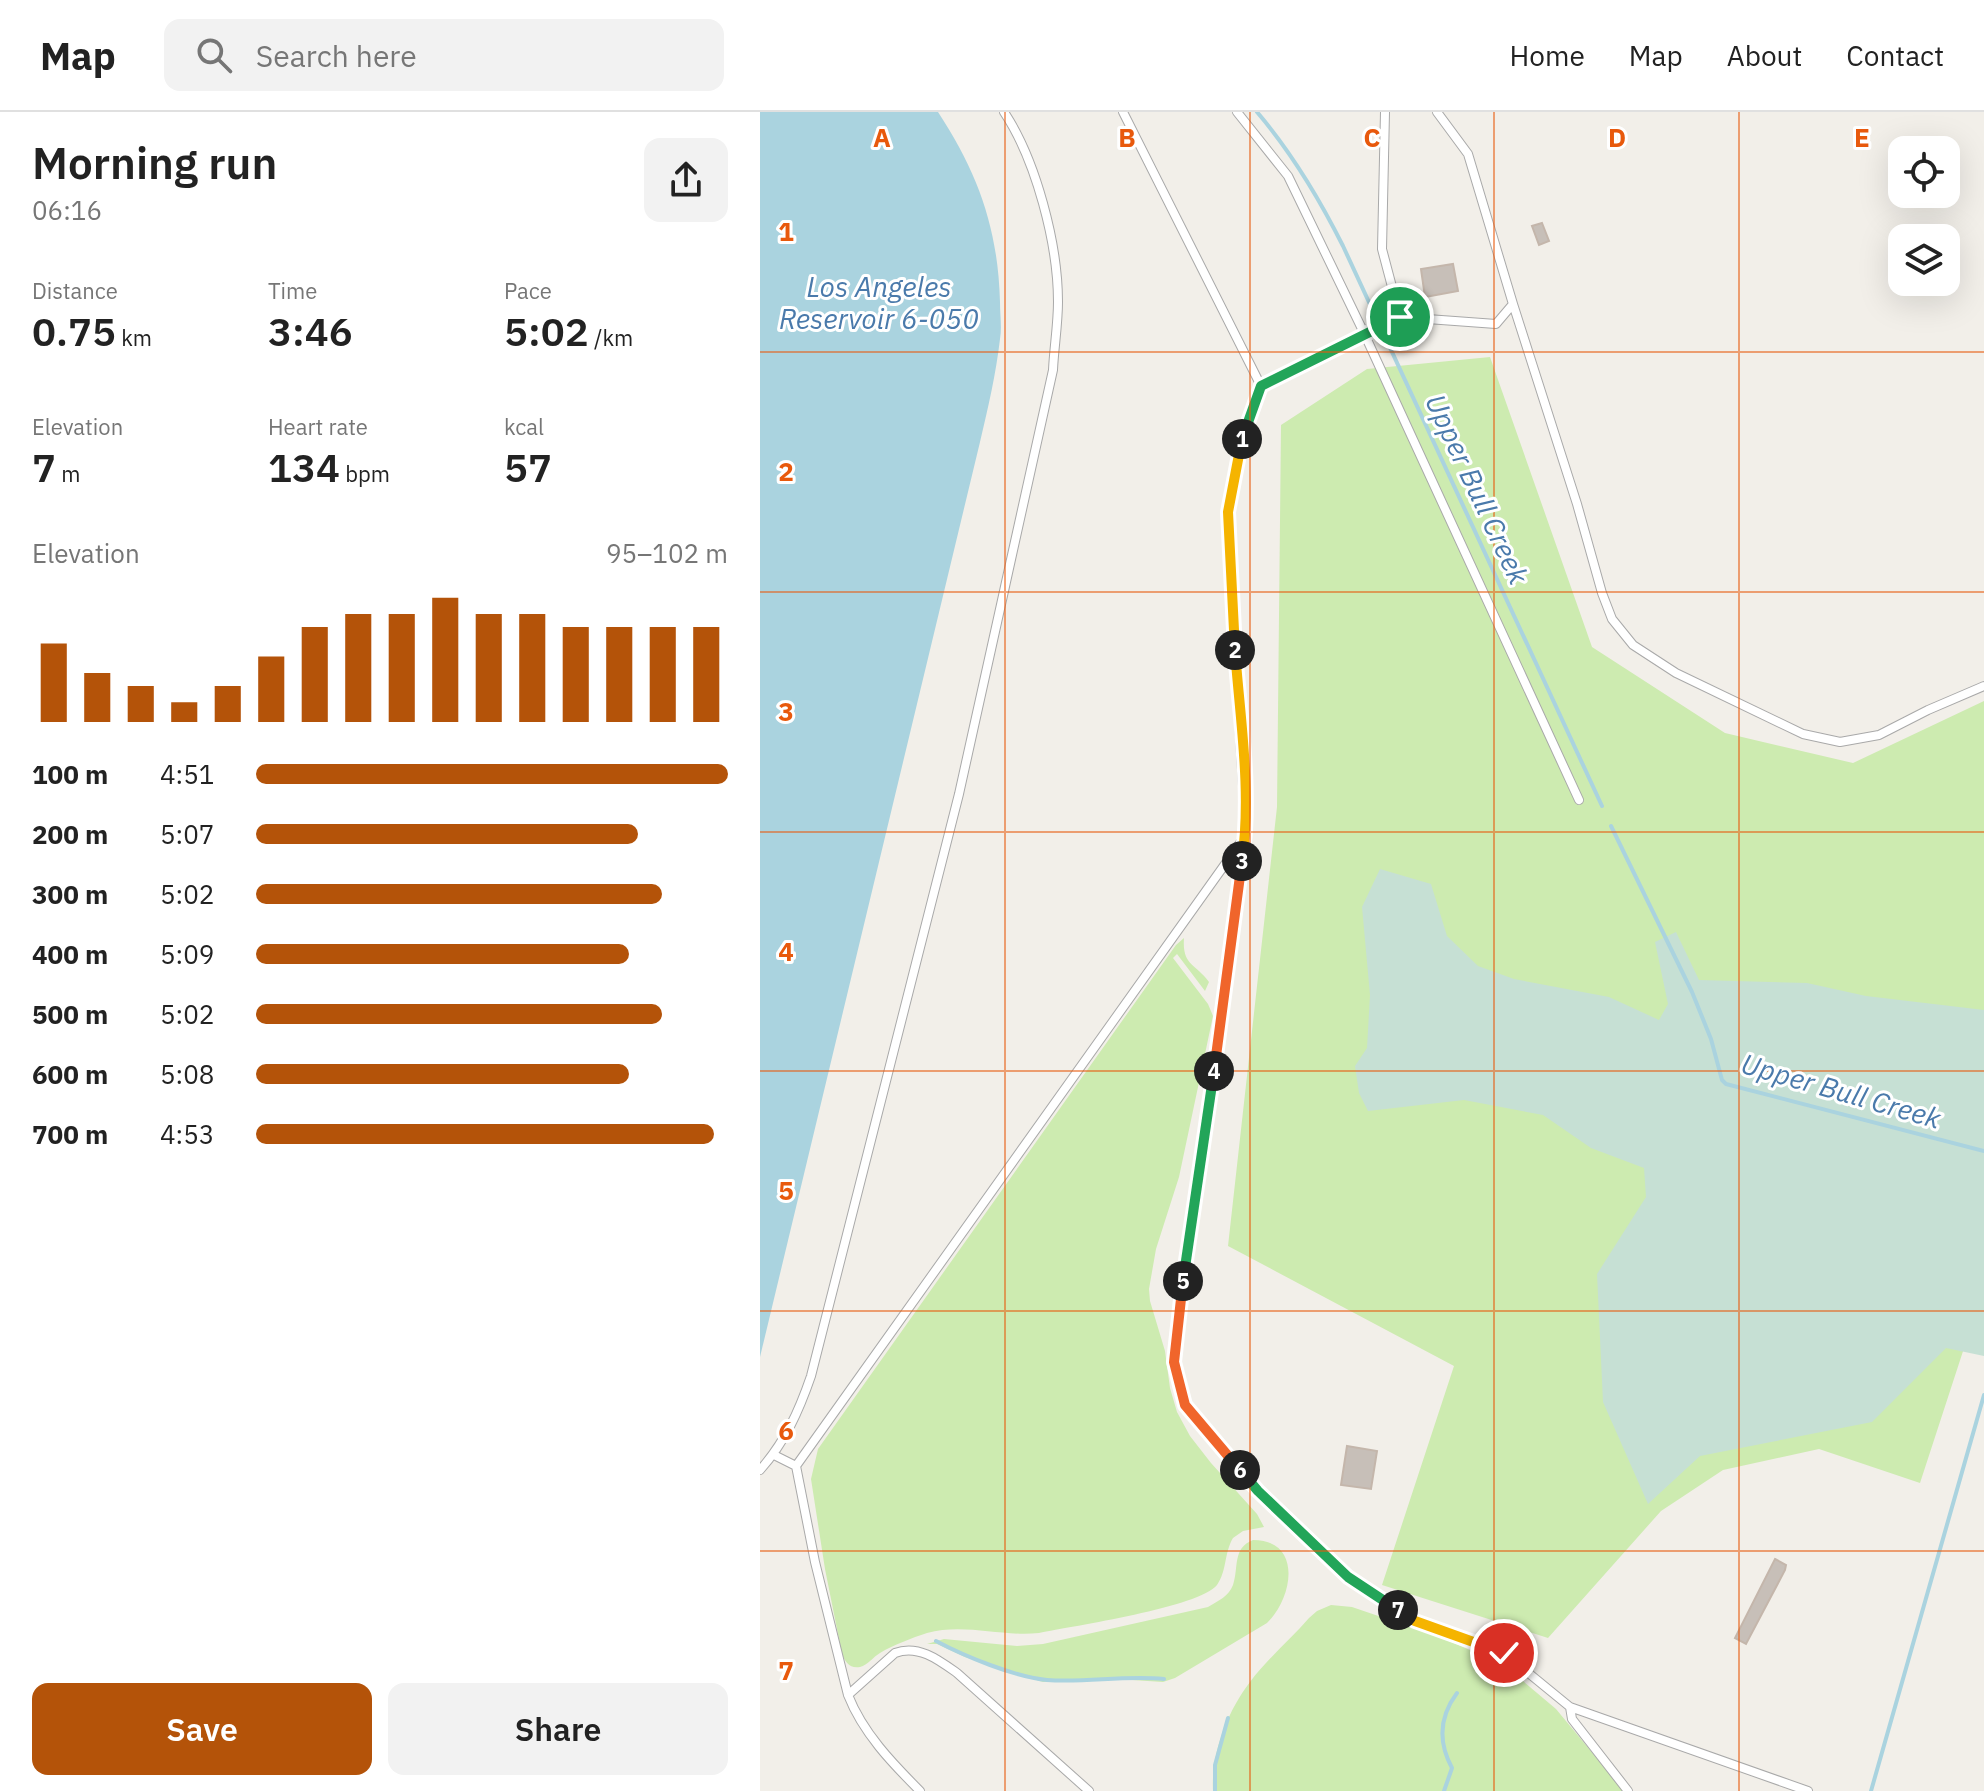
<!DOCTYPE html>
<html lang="en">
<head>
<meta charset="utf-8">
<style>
  body { margin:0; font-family:"IBM Plex Sans",sans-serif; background:#f2f2f2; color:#222; height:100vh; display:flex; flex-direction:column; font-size:30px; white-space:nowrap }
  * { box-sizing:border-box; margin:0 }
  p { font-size:26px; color:#767676 }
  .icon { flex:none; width:44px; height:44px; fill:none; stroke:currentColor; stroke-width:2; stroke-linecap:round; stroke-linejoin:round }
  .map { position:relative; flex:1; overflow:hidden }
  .drawer { display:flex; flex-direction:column; background:#fff; width:760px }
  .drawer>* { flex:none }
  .controls { position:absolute; left:1128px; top:24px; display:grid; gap:16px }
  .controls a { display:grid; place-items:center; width:72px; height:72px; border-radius:16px; background:#fff; box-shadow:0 8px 32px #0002; font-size:40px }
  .pin { position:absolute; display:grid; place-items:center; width:68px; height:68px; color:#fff; margin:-34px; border:4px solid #fff; border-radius:50%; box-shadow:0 2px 8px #0007 }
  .km { position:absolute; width:40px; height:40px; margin:-20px; border-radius:50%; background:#222; color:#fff; font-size:22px; line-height:40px; text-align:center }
  .round { display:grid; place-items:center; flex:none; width:84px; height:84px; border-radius:16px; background:#f2f2f2 }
  .overview { display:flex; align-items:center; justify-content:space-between; height:136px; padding:0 32px }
  h1 { font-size:44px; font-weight:600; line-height:60px }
  .metrics { display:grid; grid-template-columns:repeat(3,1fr); gap:12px; height:136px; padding:8px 32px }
  .metrics div { display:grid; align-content:center }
  .metrics b { font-size:40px; font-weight:600 }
  .metrics small { font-size:22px; font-weight:400 }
  .metrics p { font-size:22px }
  .chart { height:224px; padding:16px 32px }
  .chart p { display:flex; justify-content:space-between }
  .chart svg { width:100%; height:144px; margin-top:8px; stroke:#b45309; stroke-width:6 }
  .cta { display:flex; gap:16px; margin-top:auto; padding:16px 32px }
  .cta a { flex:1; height:92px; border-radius:16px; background:#b45309; color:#fff; font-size:32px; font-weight:600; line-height:92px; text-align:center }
  .cta a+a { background:#f2f2f2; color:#222 }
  ul { padding:0 32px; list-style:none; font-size:26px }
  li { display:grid; grid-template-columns:128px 96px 1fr; align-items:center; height:60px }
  li i { height:20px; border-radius:10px; background:#b45309 }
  header { display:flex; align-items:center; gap:48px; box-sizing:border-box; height:112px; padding:0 40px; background:#fff; border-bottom:2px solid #e0e0e0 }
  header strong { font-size:38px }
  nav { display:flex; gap:44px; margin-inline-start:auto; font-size:28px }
  .search { width:560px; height:72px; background:#f2f2f2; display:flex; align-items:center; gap:20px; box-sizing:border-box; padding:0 28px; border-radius:16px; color:#767676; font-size:30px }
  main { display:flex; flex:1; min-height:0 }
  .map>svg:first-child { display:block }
  .grass { fill:#cdebb0 }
  .wetland { fill:#c6e0d4 }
  .water { fill:#aad3df }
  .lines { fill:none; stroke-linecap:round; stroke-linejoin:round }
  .stream { stroke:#aad3df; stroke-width:4 }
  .building { fill:#c7bfb8; stroke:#c4b6ab; stroke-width:2 }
  .service-casing { stroke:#a9a9a9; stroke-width:10 }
  .service { stroke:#fff; stroke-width:8 }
  .split-1-casing { stroke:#fff; stroke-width:16 }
  .split-2-casing { stroke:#fff; stroke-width:16 }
  .split-3-casing { stroke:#fff; stroke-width:16 }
  .split-4-casing { stroke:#fff; stroke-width:16 }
  .split-5-casing { stroke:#fff; stroke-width:16 }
  .split-6-casing { stroke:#fff; stroke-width:16 }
  .split-7-casing { stroke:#fff; stroke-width:16 }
  .split-8-casing { stroke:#fff; stroke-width:16 }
  .split-1 { stroke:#22a559; stroke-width:10 }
  .split-2 { stroke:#f5b400; stroke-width:10 }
  .split-3 { stroke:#f5b400; stroke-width:10 }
  .split-4 { stroke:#f0652b; stroke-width:10 }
  .split-5 { stroke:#22a559; stroke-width:10 }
  .split-6 { stroke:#f0652b; stroke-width:10 }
  .split-7 { stroke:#22a559; stroke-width:10 }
  .split-8 { stroke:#f5b400; stroke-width:10 }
  .grid { fill:none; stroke:#e8590c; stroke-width:2; stroke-opacity:0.55 }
  .labels { text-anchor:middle; stroke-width:6; stroke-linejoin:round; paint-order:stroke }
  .water-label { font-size:28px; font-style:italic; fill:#4a7aab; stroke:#fff }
  .grid-label { font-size:26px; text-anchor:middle; font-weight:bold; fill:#e8590c; stroke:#fff; stroke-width:6; stroke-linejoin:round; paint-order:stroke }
</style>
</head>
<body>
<header>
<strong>Map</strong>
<div class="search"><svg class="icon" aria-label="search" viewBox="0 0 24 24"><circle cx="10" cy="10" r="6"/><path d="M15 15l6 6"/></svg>Search here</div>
<nav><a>Home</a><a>Map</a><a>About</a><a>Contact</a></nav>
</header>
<main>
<section class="drawer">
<div class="overview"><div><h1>Morning run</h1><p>06:16</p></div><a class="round"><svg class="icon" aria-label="share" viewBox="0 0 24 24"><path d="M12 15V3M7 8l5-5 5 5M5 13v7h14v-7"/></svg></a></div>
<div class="metrics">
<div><p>Distance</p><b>0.75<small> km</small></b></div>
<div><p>Time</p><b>3:46</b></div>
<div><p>Pace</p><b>5:02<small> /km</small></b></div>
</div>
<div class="metrics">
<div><p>Elevation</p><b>7<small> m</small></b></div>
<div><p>Heart rate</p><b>134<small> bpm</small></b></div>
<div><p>kcal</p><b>57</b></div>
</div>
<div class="chart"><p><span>Elevation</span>95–102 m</p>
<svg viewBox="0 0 160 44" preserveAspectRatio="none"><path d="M5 44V20M15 44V29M25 44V33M35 44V38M45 44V33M55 44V24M65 44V15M75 44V11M85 44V11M95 44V6M105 44V11M115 44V11M125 44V15M135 44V15M145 44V15M155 44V15"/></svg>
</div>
<ul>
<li><b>100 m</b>4:51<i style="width:100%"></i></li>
<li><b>200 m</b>5:07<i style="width:81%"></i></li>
<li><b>300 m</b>5:02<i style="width:86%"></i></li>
<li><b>400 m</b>5:09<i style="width:79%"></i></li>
<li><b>500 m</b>5:02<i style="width:86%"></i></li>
<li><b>600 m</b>5:08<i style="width:79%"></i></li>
<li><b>700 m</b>4:53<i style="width:97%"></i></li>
</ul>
<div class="cta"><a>Save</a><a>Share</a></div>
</section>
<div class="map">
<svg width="1224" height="1679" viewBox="0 0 1224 1679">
  <rect width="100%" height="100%" fill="#f2efe9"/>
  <path class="grass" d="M730,245L832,535L965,621L1093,651L1224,589V1233L1206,1230L1160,1371L1059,1337L963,1358L901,1399L788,1526L622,1473L694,1254L468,1134L517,695L521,313L607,257Z
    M424,826C422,854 435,851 449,870L445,879L417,842L413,846L448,892L453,904L419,1065L396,1137L389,1177L390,1189L405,1239L410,1276L417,1300L430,1324L451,1351L497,1402L504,1415L483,1419L473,1426C464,1441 467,1459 457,1473C440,1495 313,1514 279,1521C242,1525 204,1511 167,1521C152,1526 133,1533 120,1541C113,1545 108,1553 100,1555C90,1557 85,1550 82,1542L65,1457L51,1367L58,1337L416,833Z
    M493,1428C543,1428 533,1486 507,1511L415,1566L403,1570L357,1567L283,1570L205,1545L177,1532H167L184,1527L257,1534L283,1532L448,1495C458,1489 469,1484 473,1473C479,1456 472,1436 493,1428Z
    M571,1493L592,1495L680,1525L744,1553L796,1597L864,1679H453C451,1642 467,1600 490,1570C507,1547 530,1528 549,1506L557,1499Z"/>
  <path class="wetland" d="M620,757L671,772L687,824L718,854L754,867L849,885L899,908L908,892L895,830L916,820L939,868L1047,871L1106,884L1224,898V1244L1186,1236L1112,1310L940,1344L888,1392L843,1290L837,1162L886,1085L884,1056L831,1036L783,1003L704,988L608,999L599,981L595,954L607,936L610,883L602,795Z"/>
  <path class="water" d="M0,0H178C218,61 238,116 240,190C240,203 242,215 240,227C236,262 228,296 220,330L0,1245Z"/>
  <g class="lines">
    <path class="stream" d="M497,0C532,41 559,86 583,134L842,694
      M851,714L932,880L951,927L962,968L966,972L1224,1039
      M176,1529C204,1544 255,1565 287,1568C326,1571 364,1563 404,1567
      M455,1679V1653L468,1606
      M684,1679L692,1656C678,1630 679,1605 697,1581
      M1111,1679L1224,1283"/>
  </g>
  <path class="building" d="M782,111L789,129L779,133L772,114Z
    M693,152L698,179L665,185L661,157Z
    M587,1334L617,1339L611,1377L581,1373Z
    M1015,1447L1026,1453L1025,1458L986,1532L975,1526Z"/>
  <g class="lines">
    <defs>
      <path id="service" d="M363,0L501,274
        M477,0L528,64L604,221L819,688
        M625,0L622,137L640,205
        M677,0L708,42L753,192L736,212L640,205L501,274C481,324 468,374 468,429L486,723L433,1109L418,1198L414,1250L425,1293L498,1379L588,1465L655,1509L744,1541L810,1595L1048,1679
        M753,192L817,392L842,481L852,507L873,533L916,561L1043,622L1080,630L1119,623L1168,598L1224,574
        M14,1343L36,1354L483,727
        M36,1354L55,1450L88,1583C103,1621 132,1651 160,1679
        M0,1358C25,1330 39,1299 51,1264L199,682L293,258C294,236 298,212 298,190C298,132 276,48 244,0
        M88,1583L135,1541C158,1532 179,1548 197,1561L329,1679
        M810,1595L812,1607L868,1679"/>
    </defs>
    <use href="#service" class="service-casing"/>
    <use href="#service" class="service"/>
  </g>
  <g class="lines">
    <defs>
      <path id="split-1" d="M482,327L501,274L640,205"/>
      <path id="split-2" d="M475,538L468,400L482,327"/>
      <path id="split-3" d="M475,538C480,607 492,680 482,749"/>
      <path id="split-4" d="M454,959L482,749"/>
      <path id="split-5" d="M423,1169L454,959"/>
      <path id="split-6" d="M423,1169L414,1250L425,1293L480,1358"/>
      <path id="split-7" d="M480,1358L498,1379L588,1465L638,1498"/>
      <path id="split-8" d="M638,1498L655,1509L744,1541"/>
    </defs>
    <use href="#split-1" class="split-1-casing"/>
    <use href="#split-2" class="split-2-casing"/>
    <use href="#split-3" class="split-3-casing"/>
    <use href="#split-4" class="split-4-casing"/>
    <use href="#split-5" class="split-5-casing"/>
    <use href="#split-6" class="split-6-casing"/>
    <use href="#split-7" class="split-7-casing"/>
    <use href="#split-8" class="split-8-casing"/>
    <use href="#split-1" class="split-1"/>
    <use href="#split-2" class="split-2"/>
    <use href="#split-3" class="split-3"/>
    <use href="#split-4" class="split-4"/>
    <use href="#split-5" class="split-5"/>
    <use href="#split-6" class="split-6"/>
    <use href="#split-7" class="split-7"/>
    <use href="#split-8" class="split-8"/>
  </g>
  <path class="grid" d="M245,0V1679M490,0V1679M734,0V1679M979,0V1679M0,240H1224M0,480H1224M0,720H1224M0,959H1224M0,1199H1224M0,1439H1224"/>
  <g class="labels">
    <g class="water-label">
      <text x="119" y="185">Los Angeles<tspan x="119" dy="32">Reservoir 6-050</tspan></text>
      <text transform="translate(717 377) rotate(65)" y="10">Upper Bull Creek</text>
      <text transform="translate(1081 979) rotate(16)" y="10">Upper Bull Creek</text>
    </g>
  </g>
  <g class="grid-label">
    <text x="122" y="35">A</text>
    <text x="367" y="35">B</text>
    <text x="612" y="35">C</text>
    <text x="857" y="35">D</text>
    <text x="1102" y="35">E</text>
    <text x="26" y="129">1</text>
    <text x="26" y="369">2</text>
    <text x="26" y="609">3</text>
    <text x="26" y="849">4</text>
    <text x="26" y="1088">5</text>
    <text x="26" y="1328">6</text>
    <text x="26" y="1568">7</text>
  </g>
</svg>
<div class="controls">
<a><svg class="icon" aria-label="locate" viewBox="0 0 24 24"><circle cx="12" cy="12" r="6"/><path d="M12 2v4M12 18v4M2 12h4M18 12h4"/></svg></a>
<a><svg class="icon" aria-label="layers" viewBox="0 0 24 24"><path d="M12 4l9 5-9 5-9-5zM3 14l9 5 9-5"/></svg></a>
</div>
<div class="pin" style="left:640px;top:205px;background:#1e9e55"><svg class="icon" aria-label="arrive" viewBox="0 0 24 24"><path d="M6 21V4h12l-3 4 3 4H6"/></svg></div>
<div class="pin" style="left:744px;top:1541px;background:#d93025"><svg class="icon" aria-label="check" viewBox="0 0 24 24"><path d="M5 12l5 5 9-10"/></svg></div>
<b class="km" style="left:482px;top:327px">1</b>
<b class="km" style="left:475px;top:538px">2</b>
<b class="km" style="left:482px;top:749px">3</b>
<b class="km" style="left:454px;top:959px">4</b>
<b class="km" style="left:423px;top:1169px">5</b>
<b class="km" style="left:480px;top:1358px">6</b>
<b class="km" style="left:638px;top:1498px">7</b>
</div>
</main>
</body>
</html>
